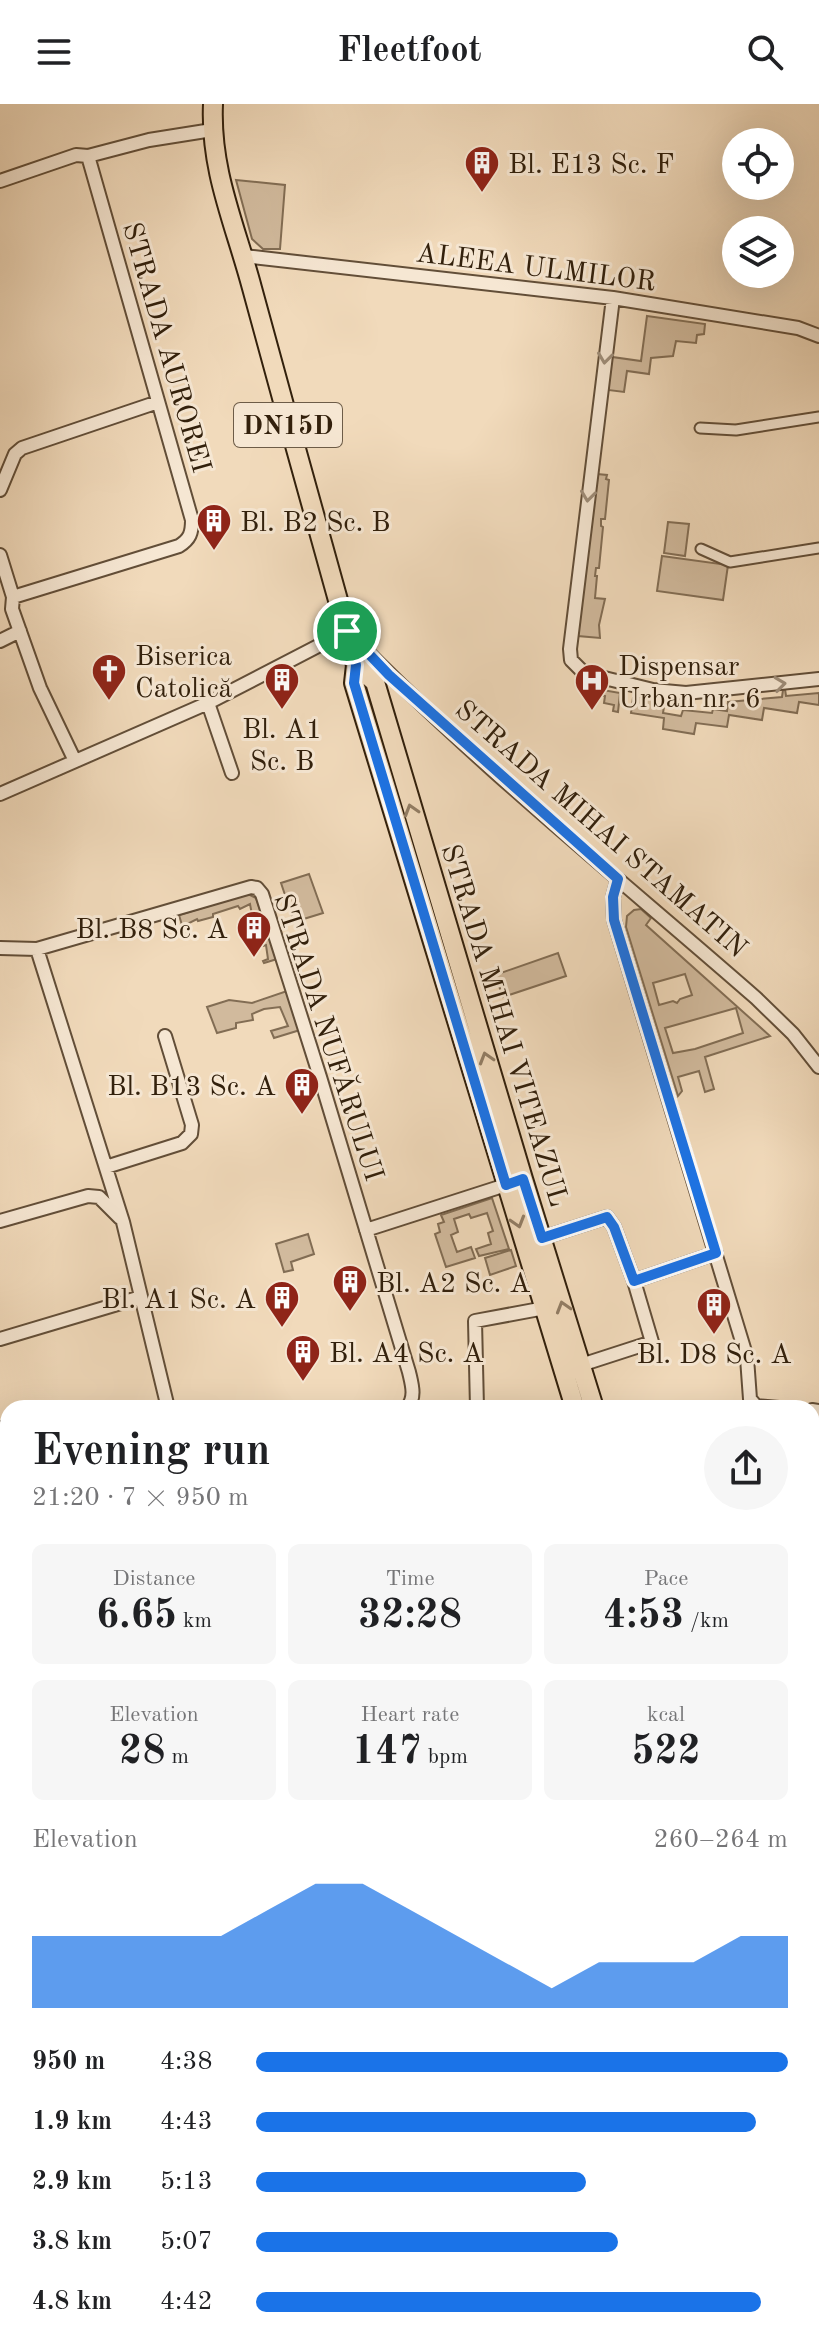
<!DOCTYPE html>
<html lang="en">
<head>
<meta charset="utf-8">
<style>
  body { margin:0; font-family:"Old Standard TT",serif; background:#f6f6f6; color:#202124; height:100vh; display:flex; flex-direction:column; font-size:30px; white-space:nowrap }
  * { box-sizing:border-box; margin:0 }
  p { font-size:26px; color:#757577 }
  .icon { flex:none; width:44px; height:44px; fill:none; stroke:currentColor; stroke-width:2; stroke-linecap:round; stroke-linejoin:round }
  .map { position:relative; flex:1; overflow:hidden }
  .drawer { position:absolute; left:0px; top:1296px; width:820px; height:948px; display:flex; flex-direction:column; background:#fff; border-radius:24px 24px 0 0; box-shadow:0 8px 32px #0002 }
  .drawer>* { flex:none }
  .buttons { position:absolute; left:722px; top:24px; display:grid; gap:16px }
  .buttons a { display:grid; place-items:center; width:72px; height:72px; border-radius:50%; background:#fff; box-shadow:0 8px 32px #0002; font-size:40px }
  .pin { position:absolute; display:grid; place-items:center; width:68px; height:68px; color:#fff; margin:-34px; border:4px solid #fff; border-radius:50%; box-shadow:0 2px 8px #0007 }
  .round { display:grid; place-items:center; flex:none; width:84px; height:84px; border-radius:42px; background:#f6f6f6 }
  .summary { display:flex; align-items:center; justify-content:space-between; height:136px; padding:0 32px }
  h1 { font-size:44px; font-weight:700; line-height:60px }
  .figures { display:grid; grid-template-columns:repeat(3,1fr); gap:12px; height:136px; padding:8px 32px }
  .figures div { display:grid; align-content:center; border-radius:12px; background:#f6f6f6; text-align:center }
  .figures b { font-size:40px; font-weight:700 }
  .figures small { font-size:22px; font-weight:400 }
  .figures p { font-size:22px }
  .chart { height:224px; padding:16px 32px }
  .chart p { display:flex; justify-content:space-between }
  .chart svg { width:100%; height:144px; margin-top:8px; fill:#1a73e8; opacity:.7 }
  ul { padding:0 32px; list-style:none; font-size:26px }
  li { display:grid; grid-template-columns:128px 96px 1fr; align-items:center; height:60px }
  li i { height:20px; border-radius:10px; background:#1a73e8 }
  header { display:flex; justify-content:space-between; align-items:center; height:104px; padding:0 32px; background:#fff; font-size:36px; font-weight:700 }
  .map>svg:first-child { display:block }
  .green { fill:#d1ba9d; stroke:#826d54; stroke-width:2; fill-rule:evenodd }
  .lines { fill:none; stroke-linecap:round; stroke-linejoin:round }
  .pedestrian-casing { stroke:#624e38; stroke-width:13 }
  .minor-casing { stroke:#624e38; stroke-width:16 }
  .tertiary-casing { stroke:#624e38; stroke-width:18 }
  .primary-casing { stroke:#32200c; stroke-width:22 }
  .pedestrian { stroke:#f6e7d3; stroke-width:9 }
  .minor { stroke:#f6e7d3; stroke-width:12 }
  .tertiary { stroke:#f6e7d3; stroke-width:14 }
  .primary { stroke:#f1dabb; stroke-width:18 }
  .oneway { stroke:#9e8d79 }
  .oneway2 { stroke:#927d64 }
  .route-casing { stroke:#fff; stroke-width:16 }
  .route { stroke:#1a73e8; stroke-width:10 }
  .labels { text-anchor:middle; stroke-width:6; stroke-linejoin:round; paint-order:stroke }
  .shield { fill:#f6e7d3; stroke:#6d5c48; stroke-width:2 }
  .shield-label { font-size:26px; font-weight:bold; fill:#32200c }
  .poi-label { font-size:28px; fill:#32200c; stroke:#f6e7d3; text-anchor:start }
  .street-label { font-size:28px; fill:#32200c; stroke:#f6e7d3 }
</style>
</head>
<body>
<header><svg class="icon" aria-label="menu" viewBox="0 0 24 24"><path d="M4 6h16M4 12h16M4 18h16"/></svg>Fleetfoot<svg class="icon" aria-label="search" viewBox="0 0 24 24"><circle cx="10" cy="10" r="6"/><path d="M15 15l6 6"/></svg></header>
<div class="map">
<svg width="819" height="2244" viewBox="0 0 819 2244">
  <rect width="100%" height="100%" fill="#f1dabb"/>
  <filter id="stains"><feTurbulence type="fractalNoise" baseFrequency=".0025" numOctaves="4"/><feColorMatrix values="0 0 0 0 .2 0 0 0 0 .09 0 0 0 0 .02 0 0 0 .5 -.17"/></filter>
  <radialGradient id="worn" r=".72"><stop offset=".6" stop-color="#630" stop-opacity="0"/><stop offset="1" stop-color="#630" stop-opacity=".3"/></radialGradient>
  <path class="green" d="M236,76L285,81L280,145H263L252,135Z
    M647,212L705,220L704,230L697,231L696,239L676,237L673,252L651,254L649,270L627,267L624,288L608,286L612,253L641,257Z
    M597,370L607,371L606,375L609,376L605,415H601V422L603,423L599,464H596L595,472H597L595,494L605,495L599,521L600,534L578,532Z
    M668,418L689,420L685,452L664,449Z
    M662,452L728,461L723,496L657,487Z
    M597,585L620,589L618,608L613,607L614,601L604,599L605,592L599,591L598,596L596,595Z
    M785,585L786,592L819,589V601L799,598L797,609L764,604L762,616L729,611L727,623L696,619L694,630L663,625L664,614L631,609L633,594L637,592L665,597L663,609L681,612L683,606L712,609L713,605L727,607L728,598L782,593L783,586Z
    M309,770L323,809L294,818L281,779Z
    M248,790L256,794L277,855L264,859L263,857L268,855L266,841L263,842L258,827H255L250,800L240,805L238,802L213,810V813L198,817L197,815L185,821L186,827L184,828L179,811Z
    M641,805L651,814L646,821L770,932L705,953L714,985L705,988L699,967L678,973L682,987L678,992L626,823L627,812L634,806ZM685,870L692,891L680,895L677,899L673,897L659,901L653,879ZM736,904L743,929L695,945L673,949L665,924Z
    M558,849L566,872L503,893L495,871Z
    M287,887L300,926L274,934L271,927L288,922L280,903L264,905L252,910L253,916L236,919V924L217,929L207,903L229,896L252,899Z
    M492,1094L509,1145L479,1152L476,1145L491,1140L488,1129L493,1127L487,1109L471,1114L469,1110L454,1115L458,1128L451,1131L457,1148L471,1143L475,1154L446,1163L435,1130L440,1128L438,1120L444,1118L441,1111Z
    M308,1130L314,1150L291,1158L293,1166L284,1168L276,1140Z
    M511,1146L516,1162L490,1171L485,1154Z"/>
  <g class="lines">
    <defs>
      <path id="pedestrian" d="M700,324L736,326L819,313
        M701,445L730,458L819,444"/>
      <path id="minor" d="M0,77L76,51L88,52L149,36L212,26
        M244,152L613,194L798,224L819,232
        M613,194L570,545L571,556L584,569L653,586L686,589L819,575
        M0,386L15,350L22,344L158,298
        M0,451L13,493L12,505L40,584L75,657
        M13,493L179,442C190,435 192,429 192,416L88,52
        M0,537L20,527
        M208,599L232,669
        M0,690L208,599L347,527C474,658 619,774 756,894L793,930L819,963
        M618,775L613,793L614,816L747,1254L750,1295L756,1302L779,1304
        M0,844L37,845L251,783L257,784L262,790L320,973L409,1268C412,1281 416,1293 407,1304
        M37,845L123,1118L168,1304
        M106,1063L182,1039L191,1030L192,1021L165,932
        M0,1117L88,1092L99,1093L120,1114
        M366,1126L512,1079
        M542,1134L607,1113L614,1123L634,1177L716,1149
        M0,1235L141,1193
        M581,1261L652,1238L634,1177
        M477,1304L475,1217L545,1204
        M812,1306L819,1307
        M0,1324H8
        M815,1431L819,1404
        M812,1619L819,1618
        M812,1733L819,1732
        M812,1879L819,1877
        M356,2244V2236"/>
      <path id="tertiary" d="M812,1431H815L812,1452
        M0,1435H8"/>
      <path id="primary" d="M213,0C210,67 235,120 252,184C286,310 321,435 356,561L354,579L575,1304
        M356,561L375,578L523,1075L594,1304
        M812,2007L819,2020"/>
    </defs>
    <use href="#pedestrian" class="pedestrian-casing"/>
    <use href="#minor" class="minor-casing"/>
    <use href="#tertiary" class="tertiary-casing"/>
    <use href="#primary" class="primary-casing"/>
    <use href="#pedestrian" class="pedestrian"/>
    <use href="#minor" class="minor"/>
    <use href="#tertiary" class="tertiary"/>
    <use href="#primary" class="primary"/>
  </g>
  <defs><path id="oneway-chevron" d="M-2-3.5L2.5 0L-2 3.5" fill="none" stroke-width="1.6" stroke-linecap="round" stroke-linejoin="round" transform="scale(2)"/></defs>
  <g class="oneway">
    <use href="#oneway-chevron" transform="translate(605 254) rotate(97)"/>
    <use href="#oneway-chevron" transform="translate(588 392) rotate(97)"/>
    <use href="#oneway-chevron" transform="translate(780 580) rotate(-7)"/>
  </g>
  <g class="oneway2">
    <use href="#oneway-chevron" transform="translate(411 706) rotate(-107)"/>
    <use href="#oneway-chevron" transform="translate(486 954) rotate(-107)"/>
    <use href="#oneway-chevron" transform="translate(518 1118) rotate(73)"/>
    <use href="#oneway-chevron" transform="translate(563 1203) rotate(-107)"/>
  </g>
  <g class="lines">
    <defs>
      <path id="route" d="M347,527L389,571L618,775L613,793L614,816L716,1149L634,1177L614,1123L607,1113L542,1134L523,1075L506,1081L354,579L356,561Z"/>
    </defs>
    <use href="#route" class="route-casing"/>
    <use href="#route" class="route"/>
  </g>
  <defs>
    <symbol id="building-pin" viewBox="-11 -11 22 30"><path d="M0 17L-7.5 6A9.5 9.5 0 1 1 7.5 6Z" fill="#8f2418" stroke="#f6e7d3"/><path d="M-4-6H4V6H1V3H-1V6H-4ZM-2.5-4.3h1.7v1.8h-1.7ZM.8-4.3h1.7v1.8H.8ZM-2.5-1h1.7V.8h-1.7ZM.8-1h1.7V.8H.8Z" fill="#fff"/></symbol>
    <symbol id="church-pin" viewBox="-11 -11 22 30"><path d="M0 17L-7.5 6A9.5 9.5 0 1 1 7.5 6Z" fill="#8f2418" stroke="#f6e7d3"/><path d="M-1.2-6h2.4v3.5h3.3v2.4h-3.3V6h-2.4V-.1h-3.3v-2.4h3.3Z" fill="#fff"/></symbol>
    <symbol id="hospital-pin" viewBox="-11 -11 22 30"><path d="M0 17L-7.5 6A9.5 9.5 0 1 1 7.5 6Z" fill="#8f2418" stroke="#f6e7d3"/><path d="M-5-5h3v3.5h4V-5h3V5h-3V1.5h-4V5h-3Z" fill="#fff"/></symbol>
  </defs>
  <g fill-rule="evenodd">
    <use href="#building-pin" x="462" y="39" width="40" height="54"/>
    <use href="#building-pin" x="194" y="397" width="40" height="54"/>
    <use href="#church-pin" x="89" y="547" width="40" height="54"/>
    <use href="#building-pin" x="262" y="556" width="40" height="54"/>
    <use href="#hospital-pin" x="572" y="557" width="40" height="54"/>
    <use href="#building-pin" x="234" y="804" width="40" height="54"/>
    <use href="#building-pin" x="282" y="961" width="40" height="54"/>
    <use href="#building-pin" x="330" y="1158" width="40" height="54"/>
    <use href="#building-pin" x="262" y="1174" width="40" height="54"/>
    <use href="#building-pin" x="694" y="1181" width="40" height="54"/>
    <use href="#building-pin" x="283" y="1228" width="40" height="54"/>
  </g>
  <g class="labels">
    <rect class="shield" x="234" y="299" width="108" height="44" rx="6"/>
    <g class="shield-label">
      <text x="288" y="330">DN15D</text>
    </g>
    <g class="poi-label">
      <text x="508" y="69">Bl. E13 Sc. F</text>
      <text x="240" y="427">Bl. B2 Sc. B</text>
      <text x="135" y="561">Biserica<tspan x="135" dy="32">Catolică</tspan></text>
      <text x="618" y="571">Dispensar<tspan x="618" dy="32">Urban nr. 6</tspan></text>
      <text x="282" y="634" text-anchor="middle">Bl. A1<tspan x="282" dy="32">Sc. B</tspan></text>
      <text x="228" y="834" text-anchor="end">Bl. B8 Sc. A</text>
      <text x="276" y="991" text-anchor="end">Bl. B13 Sc. A</text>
      <text x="376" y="1188">Bl. A2 Sc. A</text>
      <text x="256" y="1204" text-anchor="end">Bl. A1 Sc. A</text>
      <text x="329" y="1258">Bl. A4 Sc. A</text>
      <text x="714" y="1259" text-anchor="middle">Bl. D8 Sc. A</text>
    </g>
    <g class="street-label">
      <text transform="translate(536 162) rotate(7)" y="10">ALEEA ULMILOR</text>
      <text transform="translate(168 243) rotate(74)" y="10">STRADA AUROREI</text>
      <text transform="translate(602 724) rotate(41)" y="10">STRADA MIHAI STAMATIN</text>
      <text transform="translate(506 921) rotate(73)" y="10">STRADA MIHAI VITEAZUL</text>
      <text transform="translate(330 933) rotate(72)" y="10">STRADA NUFĂRULUI</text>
    </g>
  </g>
  <rect width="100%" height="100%" filter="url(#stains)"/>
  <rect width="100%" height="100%" fill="url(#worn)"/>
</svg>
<div class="buttons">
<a><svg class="icon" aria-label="locate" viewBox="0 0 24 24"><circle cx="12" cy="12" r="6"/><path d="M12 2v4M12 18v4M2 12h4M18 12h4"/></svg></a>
<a><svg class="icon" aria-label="layers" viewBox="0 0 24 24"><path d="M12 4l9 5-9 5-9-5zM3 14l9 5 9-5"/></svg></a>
</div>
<div class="pin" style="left:347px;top:527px;background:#1e9e55"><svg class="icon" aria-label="arrive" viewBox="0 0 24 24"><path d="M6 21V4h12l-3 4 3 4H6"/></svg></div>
<section class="drawer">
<div class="summary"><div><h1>Evening run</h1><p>21:20 · 7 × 950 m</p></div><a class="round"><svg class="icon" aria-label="share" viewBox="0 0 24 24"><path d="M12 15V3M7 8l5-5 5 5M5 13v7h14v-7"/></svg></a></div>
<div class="figures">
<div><p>Distance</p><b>6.65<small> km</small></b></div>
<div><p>Time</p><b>32:28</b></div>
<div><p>Pace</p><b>4:53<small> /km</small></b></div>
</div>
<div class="figures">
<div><p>Elevation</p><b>28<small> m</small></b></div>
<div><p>Heart rate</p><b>147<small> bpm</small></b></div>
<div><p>kcal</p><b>522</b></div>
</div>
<div class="chart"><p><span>Elevation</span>260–264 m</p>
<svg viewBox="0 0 160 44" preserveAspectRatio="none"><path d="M0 44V22L10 22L20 22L30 22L40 22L50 14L60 6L70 6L80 14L90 22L100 30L110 38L120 30L130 30L140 30L150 22L160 22V44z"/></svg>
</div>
<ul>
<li><b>950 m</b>4:38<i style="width:100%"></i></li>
<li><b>1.9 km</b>4:43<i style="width:94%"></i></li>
<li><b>2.9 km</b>5:13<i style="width:62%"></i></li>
<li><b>3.8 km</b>5:07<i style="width:68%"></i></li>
<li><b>4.8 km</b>4:42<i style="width:95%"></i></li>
</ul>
</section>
</div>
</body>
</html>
